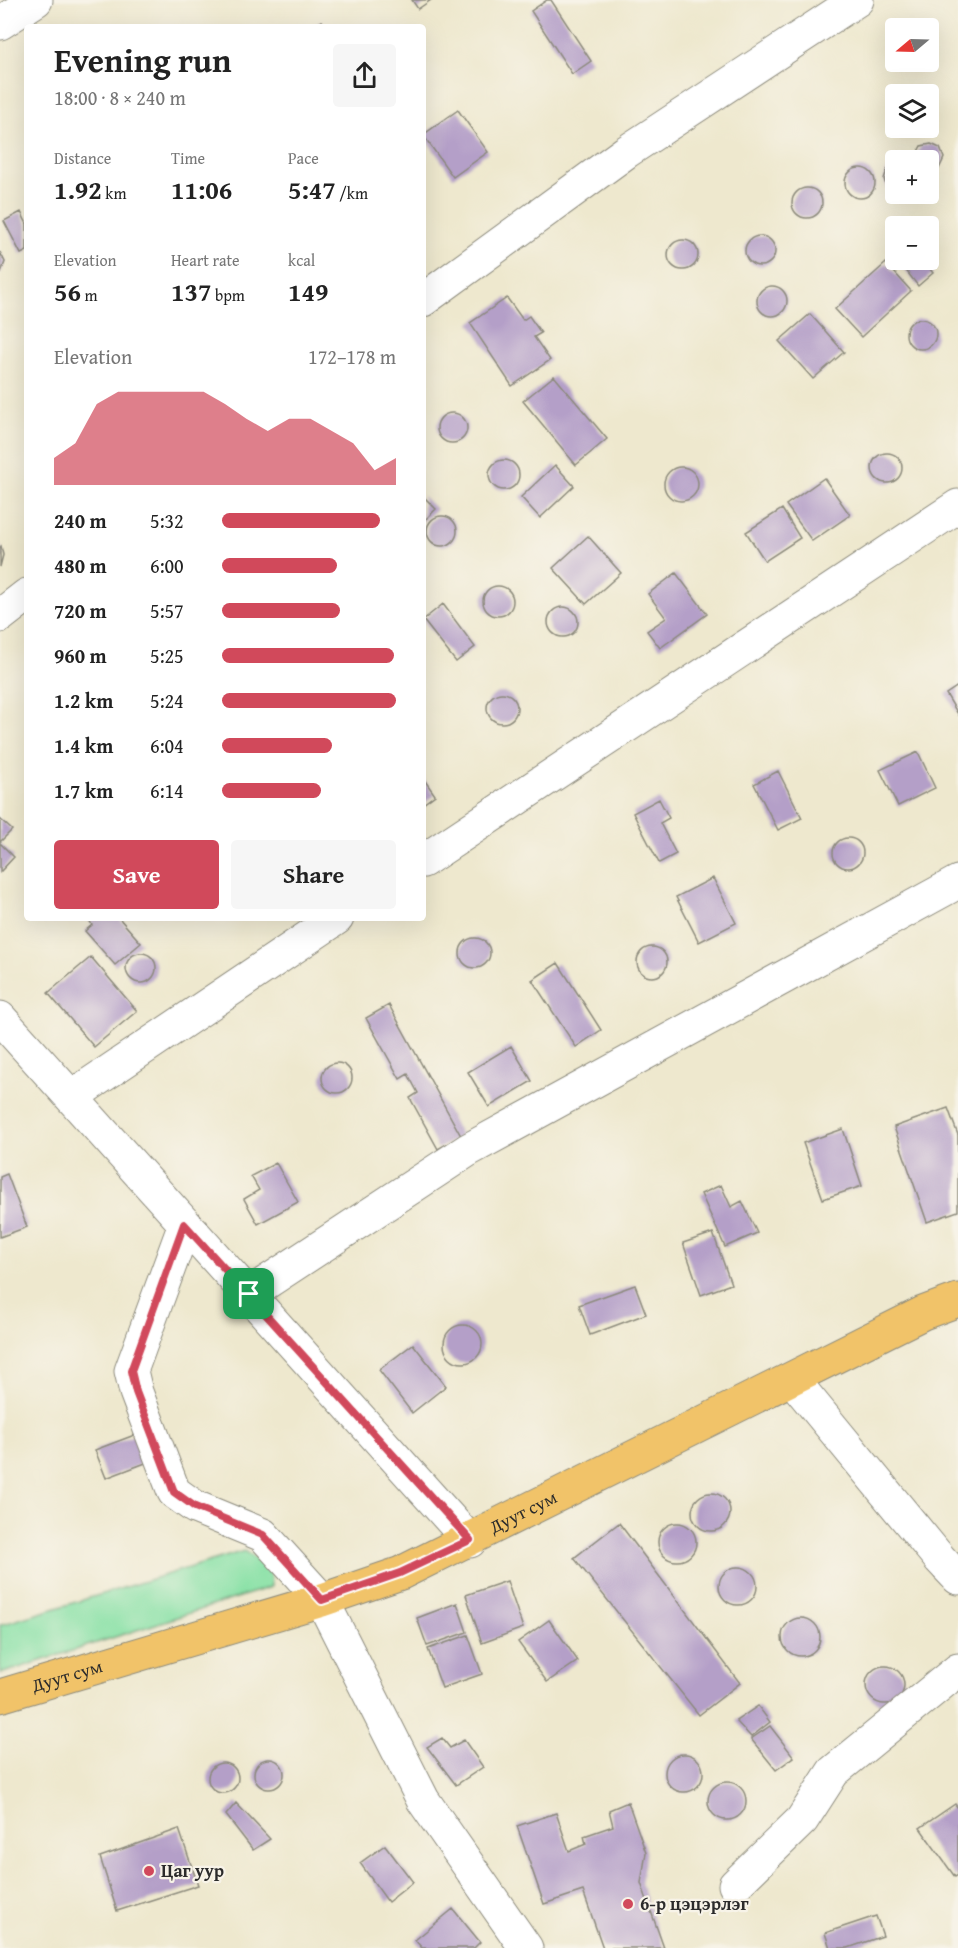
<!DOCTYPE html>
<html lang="en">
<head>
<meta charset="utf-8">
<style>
  body { margin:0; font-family:"Gentium Book Plus",serif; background:#f6f6f6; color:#222; height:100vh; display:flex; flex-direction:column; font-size:22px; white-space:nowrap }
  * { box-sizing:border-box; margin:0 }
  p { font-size:20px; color:#767676 }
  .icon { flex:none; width:33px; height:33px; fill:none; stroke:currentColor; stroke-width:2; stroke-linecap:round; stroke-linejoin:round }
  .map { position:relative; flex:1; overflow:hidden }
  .sheet { position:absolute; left:24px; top:24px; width:402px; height:897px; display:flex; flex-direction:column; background:#fff; border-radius:6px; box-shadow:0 6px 24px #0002 }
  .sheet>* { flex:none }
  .needle { width:39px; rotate:251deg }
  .buttons { position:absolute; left:885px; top:18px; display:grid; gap:12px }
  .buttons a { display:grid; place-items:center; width:54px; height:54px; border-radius:6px; background:#fff; box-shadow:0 6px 24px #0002; font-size:30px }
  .pin { position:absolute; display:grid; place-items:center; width:51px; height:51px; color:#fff; margin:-26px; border-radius:12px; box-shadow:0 3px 9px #0006 }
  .round { display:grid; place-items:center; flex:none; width:63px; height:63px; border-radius:6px; background:#f6f6f6 }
  .summary { display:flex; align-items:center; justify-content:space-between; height:102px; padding:0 30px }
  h1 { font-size:33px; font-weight:700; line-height:45px }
  .metrics { display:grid; grid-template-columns:repeat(3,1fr); gap:9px; height:102px; padding:6px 30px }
  .metrics div { display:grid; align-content:center }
  .metrics b { font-size:26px; font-weight:700 }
  .metrics small { font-size:16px; font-weight:400 }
  .metrics p { font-size:16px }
  .chart { height:168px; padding:12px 30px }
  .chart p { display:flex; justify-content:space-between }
  .chart svg { width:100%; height:108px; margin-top:6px; fill:#d1495b; opacity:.7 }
  .button { display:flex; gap:12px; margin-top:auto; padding:12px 30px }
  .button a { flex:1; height:69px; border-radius:6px; background:#d1495b; color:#fff; font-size:24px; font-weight:700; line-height:69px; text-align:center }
  .button a+a { background:#f6f6f6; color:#222 }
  ul { padding:0 30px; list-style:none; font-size:20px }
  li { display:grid; grid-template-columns:96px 72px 1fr; align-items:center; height:45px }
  li i { height:15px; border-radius:8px; background:#d1495b }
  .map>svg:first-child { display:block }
  .green { fill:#88e1a6; stroke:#5a8668; stroke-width:1.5 }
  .building { fill:#b49fc8 }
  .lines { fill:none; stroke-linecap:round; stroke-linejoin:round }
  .minor-casing { stroke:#8c8a7c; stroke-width:35 }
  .major-casing { stroke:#8c8a7c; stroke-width:35 }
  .minor { stroke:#fff; stroke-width:33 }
  .major { stroke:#f1c369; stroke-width:33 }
  .route-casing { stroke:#fff; stroke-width:12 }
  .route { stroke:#d1495b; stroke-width:8 }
  .poi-dot { fill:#d1495b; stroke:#f7f3e8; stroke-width:2 }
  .labels { text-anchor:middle; stroke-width:4.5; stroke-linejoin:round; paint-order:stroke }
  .street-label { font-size:18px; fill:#2b2b2b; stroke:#f7f3e8 }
  .poi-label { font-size:18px; font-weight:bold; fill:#2b2b2b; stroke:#f7f3e8; text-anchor:start }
</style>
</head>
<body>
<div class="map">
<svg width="958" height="1948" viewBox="0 0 958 1948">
  <rect width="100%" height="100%" fill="#f7f3e8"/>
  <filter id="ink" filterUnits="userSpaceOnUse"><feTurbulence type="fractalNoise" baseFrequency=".0167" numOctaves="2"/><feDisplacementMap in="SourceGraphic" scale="12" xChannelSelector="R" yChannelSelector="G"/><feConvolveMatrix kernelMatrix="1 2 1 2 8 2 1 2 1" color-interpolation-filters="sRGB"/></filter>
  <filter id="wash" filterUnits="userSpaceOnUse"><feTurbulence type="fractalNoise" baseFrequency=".008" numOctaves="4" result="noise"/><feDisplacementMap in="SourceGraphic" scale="24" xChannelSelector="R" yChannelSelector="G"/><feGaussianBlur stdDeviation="1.35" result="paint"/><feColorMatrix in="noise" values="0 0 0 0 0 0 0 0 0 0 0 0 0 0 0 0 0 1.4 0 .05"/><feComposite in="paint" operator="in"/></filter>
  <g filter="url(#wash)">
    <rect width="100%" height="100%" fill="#eee8ce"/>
    <path class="green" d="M244,1551L270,1569L271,1587L0,1674V1625Z"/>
    <g id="blocks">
      <path class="building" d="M412,0H431L418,9Z
        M547,0H551L591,61L572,74L531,11Z
        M322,21L326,27H312Z
        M458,110L488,152L453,177L423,135Z
        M931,144L940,148L944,158L938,171L930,174L928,160L914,159L921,146Z
        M896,165V194L887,188L884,179L887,170Z
        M845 183a15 15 0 1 1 30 0a15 15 0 1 1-30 0Z
        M792 203a15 15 0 1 1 30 0a15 15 0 1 1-30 0Z
        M21,212L27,224V251L21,254L4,221Z
        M745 251a15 15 0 1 1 30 0a15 15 0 1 1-30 0Z
        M668 255a15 15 0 1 1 30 0a15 15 0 1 1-30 0Z
        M0,252L5,262L0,275Z
        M898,260H923L933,273L918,286Z
        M886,263L911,291L861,337L835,309Z
        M757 301a15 15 0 1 1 30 0a15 15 0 1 1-30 0Z
        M507,298L523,320L529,316L541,333L534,337L550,360L512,386L470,323Z
        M810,314L844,352L813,379L779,341Z
        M906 334a15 15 0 1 1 30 0a15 15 0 1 1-30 0Z
        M554,376L607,439L576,465L523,401Z
        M437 428a15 15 0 1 1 30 0a15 15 0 1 1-30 0Z
        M872 468a15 15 0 1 1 30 0a15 15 0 1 1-30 0Z
        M489 475a15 15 0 1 1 30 0a15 15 0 1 1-30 0Z
        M555,465L574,486L540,518L521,497Z
        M664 484a17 17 0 1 1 34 0a17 17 0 1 1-34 0Z
        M824,478L850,515L812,541L786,505Z
        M423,496L436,509L423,522Z
        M782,509L800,538L765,561L746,532Z
        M427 531a15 15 0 1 1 30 0a15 15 0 1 1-30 0Z
        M588,536L621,573L586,604L553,568Z
        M1,546L3,555L0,567V547Z
        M676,573L707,614L660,648L647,631L666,618L648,594Z
        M483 601a15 15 0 1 1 30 0a15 15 0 1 1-30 0Z
        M443,604L475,647L456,662L423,620Z
        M548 622a15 15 0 1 1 30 0a15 15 0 1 1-30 0Z
        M958,686V714L946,694Z
        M487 708a15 15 0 1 1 30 0a15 15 0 1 1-30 0Z
        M918,752L935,788L898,806L880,770Z
        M778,771L802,818L778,830L754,784Z
        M423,778L435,795L423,804Z
        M659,799L669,818L660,823L676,854L659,863L633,813Z
        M0,819L12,830L0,842Z
        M833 853a15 15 0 1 1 30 0a15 15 0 1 1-30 0Z
        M0,843L14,857L0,872Z
        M713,878L736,923L699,942L676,897Z
        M88,918H119L141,943L115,965L85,931L92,925Z
        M460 953a15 15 0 1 1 30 0a15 15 0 1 1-30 0Z
        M637 962a15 15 0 1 1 30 0a15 15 0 1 1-30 0Z
        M126 968a15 15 0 1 1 30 0a15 15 0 1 1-30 0Z
        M91,957L137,1011L94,1047L48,993Z
        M558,963L601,1030L576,1047L532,980Z
        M389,1005L461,1136L438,1149L410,1098L418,1093L408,1074L400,1079L366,1018Z
        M511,1046L532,1081L489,1107L468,1072Z
        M322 1078a15 15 0 1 1 30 0a15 15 0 1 1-30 0Z
        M948,1108L958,1135V1211L927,1222L894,1127Z
        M843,1129L862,1186L823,1199L803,1143Z
        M276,1163L298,1202L258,1224L244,1199L259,1190L251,1176Z
        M7,1174L27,1227L0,1237V1177Z
        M721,1185L731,1207L742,1201L757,1233L725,1247L701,1194Z
        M713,1233L731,1284L701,1295L683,1243Z
        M635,1285L646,1314L590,1335L579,1305Z
        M444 1344a19 19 0 1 1 38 0a19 19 0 1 1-38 0Z
        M413,1344L446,1386L412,1413L379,1370Z
        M145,1431L156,1459L106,1478L95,1450Z
        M692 1512a19 19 0 1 1 38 0a19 19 0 1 1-38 0Z
        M619,1523L740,1683L699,1715L574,1558Z
        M658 1542a19 19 0 1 1 38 0a19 19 0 1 1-38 0Z
        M719 1586a19 19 0 1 1 38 0a19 19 0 1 1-38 0Z
        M507,1581L523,1628L482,1643L466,1595Z
        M457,1603L467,1632L427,1646L417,1618Z
        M782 1637a19 19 0 1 1 38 0a19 19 0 1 1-38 0Z
        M549,1620L578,1661L547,1682L518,1642Z
        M468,1635L482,1674L442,1688L428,1649Z
        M866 1685a19 19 0 1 1 38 0a19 19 0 1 1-38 0Z
        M758,1706L770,1722L751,1737L736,1721Z
        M770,1726L794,1757L776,1770L751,1739Z
        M442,1738L450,1748L464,1740L483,1767L456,1785L427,1747Z
        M665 1773a19 19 0 1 1 38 0a19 19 0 1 1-38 0Z
        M254 1774a15 15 0 1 1 30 0a15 15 0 1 1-30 0Z
        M208 1778a15 15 0 1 1 30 0a15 15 0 1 1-30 0Z
        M708 1801a19 19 0 1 1 38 0a19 19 0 1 1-38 0Z
        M628,1802L646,1853L641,1883L664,1948H603L583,1891L544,1904L517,1826L556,1813L569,1851L586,1844L584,1836L613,1826L609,1810Z
        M236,1803L270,1839L253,1850L226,1815Z
        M955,1804L958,1808V1875L955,1877L920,1828Z
        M179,1829L198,1885L117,1911L100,1857Z
        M385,1845L413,1882L388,1902L360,1863Z
        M453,1909L480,1942L474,1948H422L415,1940Z
        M876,1916L883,1936L848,1948H830L825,1933Z"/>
    </g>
  </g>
  <g filter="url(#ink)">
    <use href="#blocks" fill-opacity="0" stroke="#8c8a7c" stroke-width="1.5"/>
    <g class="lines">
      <defs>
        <path id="minor" d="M0,23L36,0
          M423,300L626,152L857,0
          M0,616L27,595
          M423,861L958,506
          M0,1018L470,1541
          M71,1097L337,918
          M185,1224L131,1371L136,1392L174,1492L195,1507L263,1535L322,1600L423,1800L526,1948
          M249,1294L468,1150L958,882
          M793,1380L940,1559L958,1578
          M735,1885L802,1820L833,1772L958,1670"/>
        <g id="major">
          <path id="s1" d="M0,1696L322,1600L401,1573L923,1313L958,1300"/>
        </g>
      </defs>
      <use href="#minor" class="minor-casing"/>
      <use href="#major" class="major-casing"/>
      <use href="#minor" class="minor"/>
      <use href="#major" class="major"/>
    </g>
  </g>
  <g class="lines" filter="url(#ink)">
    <defs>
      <path id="route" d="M184,1224L470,1540L400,1573L322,1600L263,1535L195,1507L174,1492L136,1392L131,1371Z"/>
    </defs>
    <use href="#route" class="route-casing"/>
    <use href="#route" class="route"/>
  </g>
  <g class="poi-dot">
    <circle cx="149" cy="1871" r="6"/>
    <circle cx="628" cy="1904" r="6"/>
  </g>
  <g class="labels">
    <g class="street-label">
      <text dy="6" stroke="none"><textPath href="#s1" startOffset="556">Дуут сум</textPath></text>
      <text dy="6" stroke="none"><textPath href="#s1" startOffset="70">Дуут сум</textPath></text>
    </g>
    <g class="poi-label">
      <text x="161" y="1877">Цаг уур</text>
      <text x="640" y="1910">6-р цэцэрлэг</text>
    </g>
  </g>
</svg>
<div class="buttons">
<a><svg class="needle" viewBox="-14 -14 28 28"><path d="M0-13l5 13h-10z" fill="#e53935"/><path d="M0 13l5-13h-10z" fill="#767676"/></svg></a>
<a><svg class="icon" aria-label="layers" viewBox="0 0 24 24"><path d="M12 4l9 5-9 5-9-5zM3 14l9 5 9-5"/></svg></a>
<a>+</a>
<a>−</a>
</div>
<div class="pin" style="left:249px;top:1294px;background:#1e9e55"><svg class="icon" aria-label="arrive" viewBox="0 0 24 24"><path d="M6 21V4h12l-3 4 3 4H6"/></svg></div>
<section class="sheet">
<div class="summary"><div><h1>Evening run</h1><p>18:00 · 8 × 240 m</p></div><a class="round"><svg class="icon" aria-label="share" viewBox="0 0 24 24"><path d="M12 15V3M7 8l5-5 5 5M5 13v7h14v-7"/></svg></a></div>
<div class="metrics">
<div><p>Distance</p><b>1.92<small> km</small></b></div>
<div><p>Time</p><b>11:06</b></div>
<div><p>Pace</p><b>5:47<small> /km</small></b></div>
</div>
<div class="metrics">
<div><p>Elevation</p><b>56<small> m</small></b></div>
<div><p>Heart rate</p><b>137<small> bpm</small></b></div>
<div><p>kcal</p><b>149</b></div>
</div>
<div class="chart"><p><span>Elevation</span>172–178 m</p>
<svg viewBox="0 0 160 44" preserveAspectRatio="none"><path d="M0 44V33L10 27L20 11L30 6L40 6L50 6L60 6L70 6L80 11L90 17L100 22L110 17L120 17L130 22L140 27L150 38L160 33V44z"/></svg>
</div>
<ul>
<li><b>240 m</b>5:32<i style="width:91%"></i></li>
<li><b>480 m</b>6:00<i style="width:66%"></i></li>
<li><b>720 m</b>5:57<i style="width:68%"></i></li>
<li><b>960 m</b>5:25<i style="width:99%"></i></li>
<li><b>1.2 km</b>5:24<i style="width:100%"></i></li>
<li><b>1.4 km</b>6:04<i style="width:63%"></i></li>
<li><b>1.7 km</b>6:14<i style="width:57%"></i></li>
</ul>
<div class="button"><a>Save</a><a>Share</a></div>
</section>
</div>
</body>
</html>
